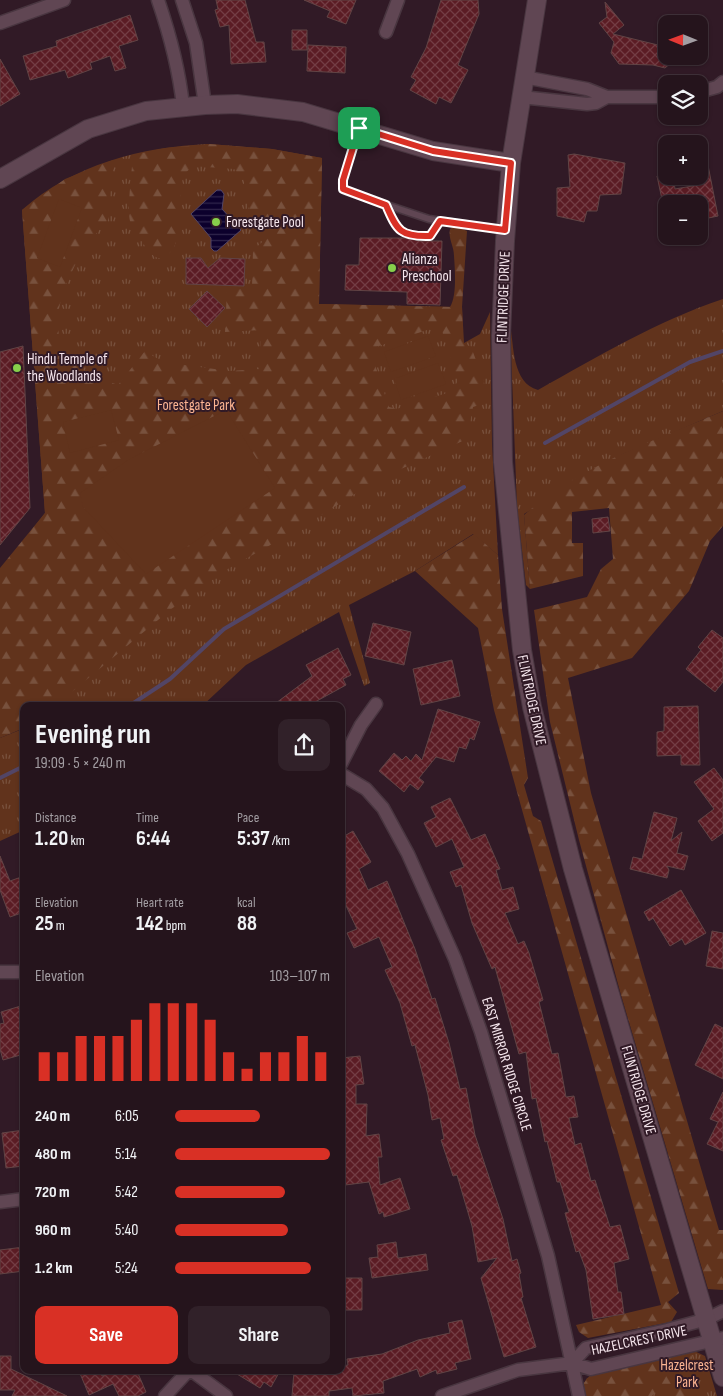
<!DOCTYPE html>
<html lang="en">
<head>
<meta charset="utf-8">
<style>
  body { margin:0; font-family:"Sofia Sans Condensed",sans-serif; background:#312129; color:#f1f3f6; height:100vh; display:flex; flex-direction:column; font-size:19px; white-space:nowrap }
  * { box-sizing:border-box; margin:0 }
  p { font-size:16px; color:#a39ea3 }
  .icon { flex:none; width:28px; height:28px; fill:none; stroke:currentColor; stroke-width:2; stroke-linecap:round; stroke-linejoin:round }
  .map { position:relative; flex:1; overflow:hidden }
  .panel { position:absolute; left:20px; top:702px; width:325px; height:672px; display:flex; flex-direction:column; background:#25141c; border-radius:10px; box-shadow:0 1px 4px #0004,0 0 0 1px #42333b }
  .panel>* { flex:none }
  .needle { width:32px; rotate:271deg }
  .fabs { position:absolute; left:658px; top:15px; display:grid; gap:10px }
  .fabs a { display:grid; place-items:center; width:50px; height:50px; border-radius:10px; background:#25141c; box-shadow:0 1px 4px #0004,0 0 0 1px #42333b; font-size:25px }
  .pin { position:absolute; display:grid; place-items:center; width:42px; height:42px; color:#fff; margin:-21px; border-radius:10px; box-shadow:0 2px 8px #0006 }
  .round { display:grid; place-items:center; flex:none; width:52px; height:52px; border-radius:10px; background:#312129 }
  .overview { display:flex; align-items:center; justify-content:space-between; height:85px; padding:0 15px }
  h1 { font-size:28px; font-weight:700; line-height:38px }
  .figures { display:grid; grid-template-columns:repeat(3,1fr); gap:8px; height:85px; padding:5px 15px }
  .figures div { display:grid; align-content:center }
  .figures b { font-size:21px; font-weight:700 }
  .figures small { font-size:14px; font-weight:400 }
  .figures p { font-size:14px }
  .chart { height:140px; padding:10px 15px }
  .chart p { display:flex; justify-content:space-between }
  .chart svg { width:100%; height:90px; margin-top:5px; stroke:#d93025; stroke-width:6 }
  .cta { display:flex; gap:10px; margin-top:auto; padding:10px 15px }
  .cta a { flex:1; height:58px; border-radius:10px; background:#d93025; color:#fff; font-size:20px; font-weight:700; line-height:58px; text-align:center }
  .cta a+a { background:#312129; color:#f1f3f6 }
  ul { padding:0 15px; list-style:none; font-size:16px }
  li { display:grid; grid-template-columns:80px 60px 1fr; align-items:center; height:38px }
  li i { height:12px; border-radius:6px; background:#d93025 }
  .map>svg:first-child { display:block }
  .grass { fill:url(#grass-tufts) }
  .forest { fill:url(#forest-firs); fill-rule:evenodd }
  .pitch { fill:#61331c }
  .water { fill:url(#water-rules); stroke:#524566 }
  .lines { fill:none; stroke-linecap:round; stroke-linejoin:round }
  .stream { stroke:#524566; stroke-width:4 }
  .building { fill:url(#building-cross-hatch); stroke:#614445 }
  .lane-casing { stroke:#493640; stroke-width:9 }
  .street-casing { stroke:#493640; stroke-width:15 }
  .secondary-casing { stroke:#493640; stroke-width:20 }
  .lane { stroke:#604653; stroke-width:6 }
  .street { stroke:#604653; stroke-width:12 }
  .secondary { stroke:#604653; stroke-width:18 }
  .route-casing { stroke:#fff; stroke-width:10 }
  .route { stroke:#d93025; stroke-width:6 }
  .poi-dot { fill:#87cf4b; stroke:#311a26; stroke-width:2 }
  .labels { text-anchor:middle; stroke-width:4; stroke-linejoin:round; paint-order:stroke }
  .poi-label { font-size:15px; fill:#f6e6ed; stroke:#311a26; text-anchor:start }
  .street-label { font-size:15px; fill:#f6e6ed; stroke:#311a26 }
  .park-label { font-size:15px; fill:#fcb492; stroke:#311a26 }
</style>
</head>
<body>
<div class="map">
<svg width="723" height="1396" viewBox="0 0 723 1396">
  <defs>
    <pattern id="grass-tufts" width="24" height="20" patternUnits="userSpaceOnUse" patternTransform="scale(1.25)"><rect width="24" height="20" fill="#61331c"/><path d="M3 7l-1-3M5 7V3M7 7l1-3M15 17l-1-3M17 17v-4M19 17l1-3" fill="none" stroke="#78513d"/></pattern>
    <pattern id="forest-firs" width="22" height="20" patternUnits="userSpaceOnUse" patternTransform="scale(1.25)"><rect width="22" height="20" fill="#61331c"/><path d="M5 1l3.5 6h-7zM16 11l3.5 6h-7z" fill="#78513d"/></pattern>
    <pattern id="water-rules" width="6" height="5" patternUnits="userSpaceOnUse" patternTransform="scale(1.25)"><rect width="6" height="5" fill="#0c002c"/><path d="M0 2.5h6" fill="none" stroke="#30254b"/></pattern>
    <pattern id="building-cross-hatch" width="8" height="8" patternUnits="userSpaceOnUse" patternTransform="scale(1.25)"><rect width="8" height="8" fill="#5b1c24"/><path d="M0 0l8 8M0 8l8-8" fill="none" stroke="#733d44"/></pattern>
  </defs>
  <rect width="100%" height="100%" fill="#311a26"/>
  <path class="grass" d="M209,144L272,149L322,158L319,304L462,307L464,343L480,334L490,312L492,444L498,555L473,534L415,571L349,605L370,683L364,686L339,612L246,665L202,706H24V830L0,841V738L20,730L6,563L45,513L22,210C74,164 141,147 209,144Z
    M723,299V411L623,454L524,514L530,589L526,585L517,507L510,324C514,346 512,383 538,390C599,356 657,321 723,299Z
    M692,1350L705,1356L717,1396H585L584,1383L587,1378Z"/>
  <path class="forest" d="M209,144L272,149L322,158L319,304L450,307C457,296 455,270 454,256C454,246 448,239 450,229L455,226L467,231L462,307L463,343L471,347L484,381L482,404L473,407L467,439L379,479L297,530L217,575L170,610L55,706H24V728L0,738V568L45,513L22,210L65,179L113,160L108,220L82,250L63,291L57,317L60,347L76,366L96,377L118,385L145,351L163,362L229,371L260,369L261,330L225,332L227,290L252,288L253,250L269,236C251,214 244,208 244,180L234,169L193,166L183,175L175,245C161,270 150,255 140,238C137,233 131,227 130,221C127,209 132,170 133,155L165,148ZM433,328L442,331L458,380L453,391L397,409L389,407L372,356L376,347Z
    M723,411V526L710,541L689,591L632,658L568,678L591,793L719,1230H723V1290L708,1289L621,995L579,840L550,722L534,610L587,597L601,569L613,559L609,508L572,512V543H583V576L530,589L524,515C579,466 656,440 723,411Z
    M474,534L498,555L502,609L528,778L524,785L533,816L541,821L679,1293L668,1302L677,1312L671,1322L588,1338L579,1332L576,1325L661,1305L494,710L478,628L415,571Z
    M689,1351C696,1360 689,1366 690,1375C690,1382 695,1389 696,1396H666L661,1391L656,1392L652,1396H585L584,1383L591,1374Z"/>
  <path class="pitch" d="M59,199L82,208L60,267L37,258Z
    M428,336L436,356L391,372L384,352Z
    M438,363L446,384L401,400L394,379Z
    M111,410L119,440L70,453L63,422Z
    M226,410L275,488L146,574L83,507L80,493L128,460Z"/>
  <path class="water" d="M217,190H221L224,194L222,209L241,230L217,251H214L211,248V238L191,214Z"/>
  <g class="lines">
    <path class="stream" d="M545,443L690,362L723,351
      M129,706L170,679L224,629L464,487
      M0,778L24,766"/>
  </g>
  <path class="building" d="M216,0H245L256,42H264L266,62L231,64L229,25L220,27L215,10L218,9Z
    M304,0H356L346,24L327,17L330,11Z
    M441,0H478L479,14L458,65L468,70L451,103L439,97L436,104L410,90L416,80L411,77L426,48Z
    M605,2L624,25L613,34L666,47V56H679L665,68L653,65L619,64L611,53L614,42L599,23L607,17Z
    M130,15L138,40L119,46L126,68L115,71L110,56L90,63L92,69L68,78L65,70L30,80L23,56L57,46L56,41Z
    M292,30H307V50H292Z
    M308,45L346,47L345,73L307,71Z
    M0,59L20,94L0,106Z
    M699,145H704L718,216L699,220V204H663L657,176H673L675,189L698,185Z
    M574,154L625,163L621,194L600,195L597,211H587L584,222L557,216V188L570,187L568,155Z
    M360,238H404L420,241H442L440,305L407,304V292L345,290L346,265H359Z
    M186,258H201L208,268L220,258L245,259L244,286L186,284Z
    M207,291L225,308L207,327L189,309Z
    M23,346L30,508L0,545V352Z
    M608,517L610,531L593,533L592,519Z
    M373,623L411,632L404,665L365,656Z
    M712,630L723,638V682L715,692L686,669L701,650L698,647Z
    M338,648L351,675L343,679L346,685L315,702L319,706H272L312,676L306,665Z
    M452,660L460,696L421,705L413,669Z
    M698,706L700,765H681V755L657,756V732L664,731V707Z
    M438,709L480,722L474,740L470,738L466,749L459,747L454,762L436,757L419,778L424,782L418,790L410,784L404,792L379,771L394,753L402,760L406,756L411,761L416,754L422,760Z
    M714,768L723,780V833L712,841L698,821L714,809L694,782Z
    M450,798L471,840L485,834L500,869L496,870L502,890L513,887L519,909L505,913L518,944L524,941L529,953L543,1000L539,1002L552,1054L558,1053L566,1097L574,1096L578,1117L569,1118L575,1145L581,1143L591,1181L595,1180L610,1227L620,1225L629,1259L614,1263L618,1292H621L624,1314L593,1319L586,1270L579,1251L576,1252L565,1213L569,1212L560,1182H557L547,1141L545,1142L536,1098L532,1099L526,1052L519,1054L495,967L492,969L472,923L461,885L456,887L450,872L464,867L452,839L436,847L424,823L436,817L431,807Z
    M654,812L677,818L671,841L682,832L677,853L688,856L684,870L667,866L669,870L667,878L630,869L633,857L642,859Z
    M353,831L371,862L359,869L368,890L387,881L415,949L432,999L435,998L449,1043L460,1089L466,1088L475,1135L503,1219L512,1261L517,1259L521,1273L519,1274L523,1297L521,1298L536,1347L504,1357L481,1278L497,1258L478,1262L472,1226L457,1175L453,1176L441,1140L444,1139L440,1118L432,1120L428,1095L415,1045L412,1046L400,1003L385,970L392,967L379,937L354,948L347,933L357,929L341,895V887L346,885L341,878V838Z
    M0,856L10,881L24,876V912L10,917L0,890Z
    M681,890L706,933L685,945L682,939L670,946L653,918L649,921L644,912Z
    M712,931L723,933V969L706,966Z
    M24,1005V1054L3,1060L0,1049V1024L4,1023L1,1012Z
    M715,1024L723,1028V1079L695,1065Z
    M360,1056L364,1084L356,1085V1104H367L366,1136L379,1134L382,1157H378L380,1185L400,1178L410,1209L384,1217L383,1212L379,1214L369,1182L345,1185L342,1159L346,1158L343,1131H341V1058Z
    M723,1092V1151L707,1144L718,1122L710,1119Z
    M24,1130V1166L6,1168L2,1133Z
    M396,1242L398,1258L426,1254L428,1270L372,1278L369,1258L378,1257L377,1245Z
    M24,1247V1271L0,1274V1250Z
    M341,1278H362V1310H341Z
    M462,1320L471,1359L455,1363L457,1369L437,1374L436,1370L420,1377L417,1369L383,1381L384,1393L353,1396L352,1388L329,1391V1396H292L294,1371H343L342,1366L348,1365L347,1359L382,1354L418,1340L450,1333L448,1323Z
    M0,1356H11V1369L67,1396H12L15,1390H0Z
    M79,1371H100L102,1376L113,1371H137L146,1392L138,1396H119L113,1384L89,1395Z
    M232,1371H280L271,1387L264,1382L260,1388Z"/>
  <g class="lines">
    <defs>
      <path id="lane" d="M359,129L342,183L345,191L429,219L504,230
        M386,205C397,231 401,237 430,236L440,221"/>
      <path id="street" d="M158,0C170,35 179,69 183,106
        M182,0L196,43L205,105
        M0,23L64,0
        M386,32L398,0
        M524,77L587,89L607,97H666
        M699,92L717,87L723,82
        M521,97L587,104L596,103L607,97
        M341,764L361,725L376,704
        M341,774L366,789L383,808L408,854L455,959L481,1032L548,1256L579,1396
        M0,972H24
        M0,1202L24,1199
        M572,1363L586,1348L667,1330L707,1319L723,1311
        M192,1371L226,1396
        M165,1396L188,1371
        M442,1396L518,1370L572,1363L591,1369L723,1338"/>
      <path id="secondary" d="M537,0L511,163L505,241L501,336L503,462L522,650L532,707L573,869L723,1377
        M0,179L88,129L146,111L205,105L237,104L303,112L433,151L511,163"/>
    </defs>
    <use href="#lane" class="lane-casing"/>
    <use href="#street" class="street-casing"/>
    <use href="#secondary" class="secondary-casing"/>
    <use href="#lane" class="lane"/>
    <use href="#street" class="street"/>
    <use href="#secondary" class="secondary"/>
  </g>
  <g class="lines">
    <defs>
      <path id="route" d="M359,128L433,151L511,163L505,230L440,221L430,236C401,237 397,231 386,205L343,189V180Z"/>
    </defs>
    <use href="#route" class="route-casing"/>
    <use href="#route" class="route"/>
  </g>
  <g class="poi-dot">
    <circle cx="216" cy="222" r="5"/>
    <circle cx="392" cy="268" r="5"/>
    <circle cx="17" cy="368" r="5"/>
  </g>
  <g class="labels">
    <g class="poi-label">
      <text x="226" y="227">Forestgate Pool</text>
      <text x="402" y="264">Alianza<tspan x="402" dy="17">Preschool</tspan></text>
      <text x="27" y="364">Hindu Temple of<tspan x="27" dy="17">the Woodlands</tspan></text>
    </g>
    <g class="street-label">
      <text transform="translate(503 297) rotate(-88)" y="5">FLINTRIDGE DRIVE</text>
      <text transform="translate(532 700) rotate(78)" y="5">FLINTRIDGE DRIVE</text>
      <text transform="translate(507 1064) rotate(73)" y="5">EAST MIRROR RIDGE CIRCLE</text>
      <text transform="translate(639 1090) rotate(74)" y="5">FLINTRIDGE DRIVE</text>
      <text transform="translate(639 1340) rotate(-12)" y="5">HAZELCREST DRIVE</text>
    </g>
    <g class="park-label">
      <text x="196" y="410">Forestgate Park</text>
      <text x="687" y="1370">Hazelcrest<tspan x="687" dy="17">Park</tspan></text>
    </g>
  </g>
</svg>
<div class="fabs">
<a><svg class="needle" viewBox="-14 -14 28 28"><path d="M0-13l5 13h-10z" fill="#e53935"/><path d="M0 13l5-13h-10z" fill="#a39ea3"/></svg></a>
<a><svg class="icon" aria-label="layers" viewBox="0 0 24 24"><path d="M12 4l9 5-9 5-9-5zM3 14l9 5 9-5"/></svg></a>
<a>+</a>
<a>−</a>
</div>
<div class="pin" style="left:359px;top:128px;background:#1e9e55"><svg class="icon" aria-label="arrive" viewBox="0 0 24 24"><path d="M6 21V4h12l-3 4 3 4H6"/></svg></div>
<section class="panel">
<div class="overview"><div><h1>Evening run</h1><p>19:09 · 5 × 240 m</p></div><a class="round"><svg class="icon" aria-label="share" viewBox="0 0 24 24"><path d="M12 15V3M7 8l5-5 5 5M5 13v7h14v-7"/></svg></a></div>
<div class="figures">
<div><p>Distance</p><b>1.20<small> km</small></b></div>
<div><p>Time</p><b>6:44</b></div>
<div><p>Pace</p><b>5:37<small> /km</small></b></div>
</div>
<div class="figures">
<div><p>Elevation</p><b>25<small> m</small></b></div>
<div><p>Heart rate</p><b>142<small> bpm</small></b></div>
<div><p>kcal</p><b>88</b></div>
</div>
<div class="chart"><p><span>Elevation</span>103–107 m</p>
<svg viewBox="0 0 160 44" preserveAspectRatio="none"><path d="M5 44V30M15 44V30M25 44V22M35 44V22M45 44V22M55 44V14M65 44V6M75 44V6M85 44V6M95 44V14M105 44V30M115 44V38M125 44V30M135 44V30M145 44V22M155 44V30"/></svg>
</div>
<ul>
<li><b>240 m</b>6:05<i style="width:55%"></i></li>
<li><b>480 m</b>5:14<i style="width:100%"></i></li>
<li><b>720 m</b>5:42<i style="width:71%"></i></li>
<li><b>960 m</b>5:40<i style="width:73%"></i></li>
<li><b>1.2 km</b>5:24<i style="width:88%"></i></li>
</ul>
<div class="cta"><a>Save</a><a>Share</a></div>
</section>
</div>
</body>
</html>
